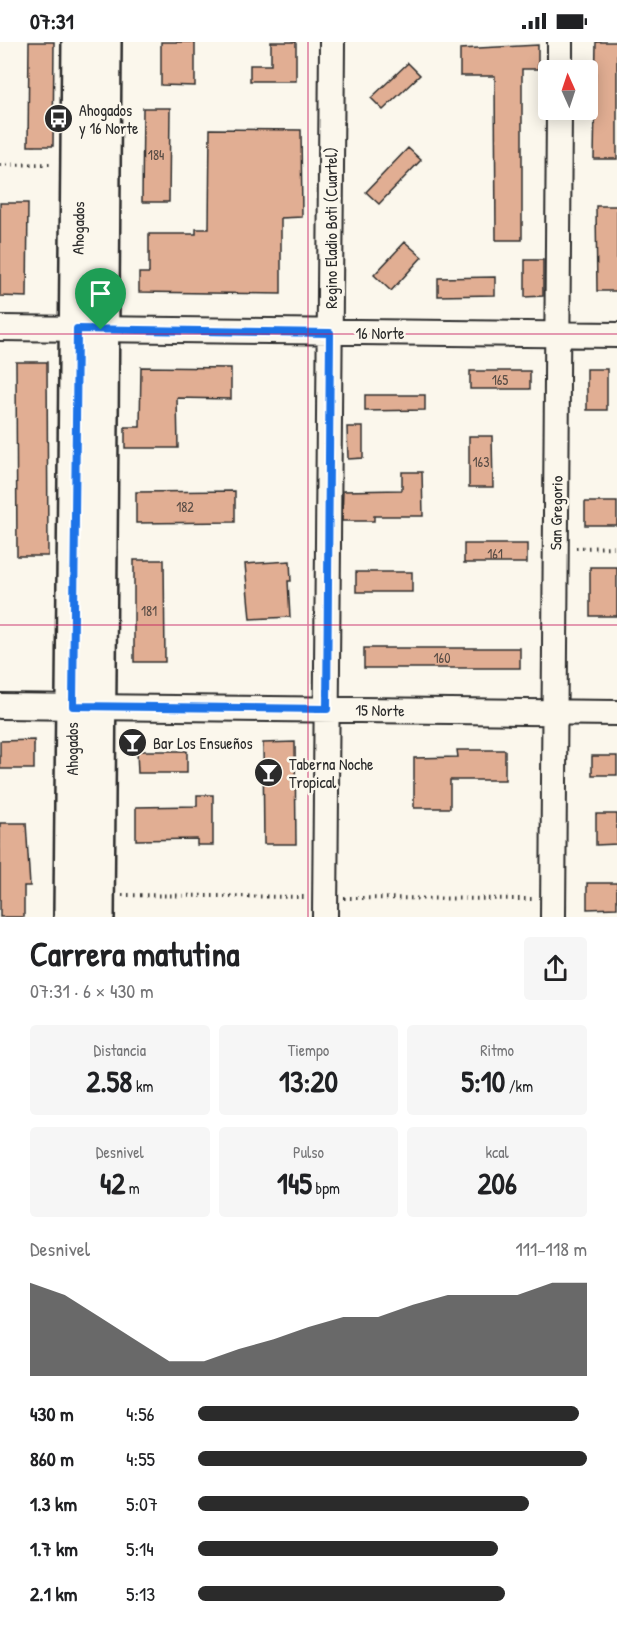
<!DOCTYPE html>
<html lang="es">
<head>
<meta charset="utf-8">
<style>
  body { margin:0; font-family:"Patrick Hand",sans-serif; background:#f6f6f6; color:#202124; height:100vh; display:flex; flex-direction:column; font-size:22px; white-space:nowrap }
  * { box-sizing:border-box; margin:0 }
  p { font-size:20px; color:#757577 }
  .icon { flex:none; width:33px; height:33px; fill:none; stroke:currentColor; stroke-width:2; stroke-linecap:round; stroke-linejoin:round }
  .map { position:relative; height:875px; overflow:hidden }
  .sheet { display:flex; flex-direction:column; background:#fff; flex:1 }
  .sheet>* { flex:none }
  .needle { width:39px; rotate:357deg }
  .fabs { position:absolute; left:538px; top:18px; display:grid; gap:12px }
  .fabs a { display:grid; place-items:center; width:60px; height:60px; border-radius:6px; background:#fff; box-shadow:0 3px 15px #0003; font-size:30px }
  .pin { position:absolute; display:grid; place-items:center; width:51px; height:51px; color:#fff; margin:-62px -26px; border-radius:50% 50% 50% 0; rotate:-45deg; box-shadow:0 0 6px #0007 }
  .pin .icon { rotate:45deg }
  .round { display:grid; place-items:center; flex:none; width:63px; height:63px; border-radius:6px; background:#f6f6f6 }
  .overview { display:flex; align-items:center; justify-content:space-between; height:102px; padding:0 30px }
  h1 { font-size:33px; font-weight:700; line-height:45px }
  .figures { display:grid; grid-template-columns:repeat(3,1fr); gap:9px; height:102px; padding:6px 30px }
  .figures div { display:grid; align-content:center; border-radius:6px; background:#f6f6f6; text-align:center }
  .figures b { font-size:30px; font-weight:700 }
  .figures small { font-size:16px; font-weight:400 }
  .figures p { font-size:16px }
  .chart { height:168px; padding:12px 30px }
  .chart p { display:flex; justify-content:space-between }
  .chart svg { width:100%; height:108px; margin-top:6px; fill:#2b2b2b; opacity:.7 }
  ul { padding:0 30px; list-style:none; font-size:20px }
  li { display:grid; grid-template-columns:96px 72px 1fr; align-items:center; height:45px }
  li i { height:15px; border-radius:8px; background:#2b2b2b }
  .status { display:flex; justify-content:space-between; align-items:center; height:42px; padding:0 30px; background:#fff; direction:ltr }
  .status svg { height:16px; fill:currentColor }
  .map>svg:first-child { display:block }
  .building { fill:#e1ae93; stroke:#2b2b2b; stroke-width:1.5 }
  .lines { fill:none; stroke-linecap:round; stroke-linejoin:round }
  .street-casing { stroke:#2b2b2b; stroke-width:28 }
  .secondary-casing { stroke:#2b2b2b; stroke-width:38 }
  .path { stroke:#2b2b2b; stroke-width:4; stroke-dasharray:1.5 4.5; stroke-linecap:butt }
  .street { stroke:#fbf7ec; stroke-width:24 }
  .secondary { stroke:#fbf7ec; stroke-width:33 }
  .route-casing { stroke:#fff; stroke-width:12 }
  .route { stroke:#1a73e8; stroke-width:8 }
  .grid { fill:none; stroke:#c2185b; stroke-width:1.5; stroke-opacity:0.55 }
  .labels { text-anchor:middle; stroke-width:5; stroke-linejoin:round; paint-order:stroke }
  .number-label { font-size:14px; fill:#584c45 }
  .poi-label { font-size:16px; fill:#2b2b2b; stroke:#fbf7ec; text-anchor:start }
  .street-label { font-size:16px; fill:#2b2b2b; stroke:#fbf7ec }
</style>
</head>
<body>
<div class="status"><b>07:31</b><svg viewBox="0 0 49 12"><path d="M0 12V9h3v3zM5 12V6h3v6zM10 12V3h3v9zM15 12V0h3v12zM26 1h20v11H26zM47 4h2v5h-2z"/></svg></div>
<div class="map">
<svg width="617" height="875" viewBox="0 0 617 875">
  <rect width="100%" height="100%" fill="#fbf7ec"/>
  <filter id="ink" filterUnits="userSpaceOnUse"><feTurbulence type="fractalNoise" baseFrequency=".0167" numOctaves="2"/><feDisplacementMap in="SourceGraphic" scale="12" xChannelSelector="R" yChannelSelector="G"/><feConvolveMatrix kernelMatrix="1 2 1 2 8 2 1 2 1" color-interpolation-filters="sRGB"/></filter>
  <g filter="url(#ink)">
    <path class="building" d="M29,0H54L53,104H28Z
      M161,0H195V44L161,43Z
      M271,0H296V39H250V23H271Z
      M596,0H617V117H594Z
      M538,3V27H522V198H496L495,34H460V7Z
      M408,21L420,33L383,68L371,56Z
      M143,66H170L169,160H142Z
      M210,87L301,88L302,175L281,176V252L139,250V231H149V192H196V187H209Z
      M408,106L421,118L379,162L366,150Z
      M0,161H28L27,255L0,254Z
      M596,164H617V249H597Z
      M405,200L422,215L391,249L374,233Z
      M525,218H543V254L525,255Z
      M495,235V253L438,254V236Z
      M16,320H47L48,514H17Z
      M141,325L231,326V357L177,356L178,406H125V385H140Z
      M587,327H607V368H587Z
      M470,329H530V347H470Z
      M365,353H425V368L365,369Z
      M347,385H363V416L348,417Z
      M469,394H492L493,445H469Z
      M402,430H422L423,474H374V479H342L343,449L402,448Z
      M235,449V480L136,481V450Z
      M585,460H617V483H585Z
      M464,502H527V521H464Z
      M134,518H164L165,620H134Z
      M290,519L291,539H288L290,575L250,577L245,522Z
      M590,525H617V574H590Z
      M356,530H412V550H356Z
      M364,606H520V626H364Z
      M34,698V727H0V699Z
      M295,700L296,802H264L263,701Z
      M457,708H505V738H450V766H414V716L458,715Z
      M137,709H187V731H138Z
      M592,714H617V733H592Z
      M197,753H213V803H197V797L136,798V765L197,764Z
      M596,772H617V802L596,803Z
      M0,781H26L30,844H24V875H0Z
      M587,841H617V866L587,867Z"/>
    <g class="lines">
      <defs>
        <path id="street" d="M560,28V0
          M0,286L617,293
          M0,664L617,671
          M325,875L332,0
          M553,875L559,68"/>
        <path id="secondary" d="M71,875L79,0
          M97,875L104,0"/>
      </defs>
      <use href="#street" class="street-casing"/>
      <use href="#secondary" class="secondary-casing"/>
      <path class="path" d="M0,123L53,122
        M576,506L617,505
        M122,853L306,855
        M344,856L534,857"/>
      <use href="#street" class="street"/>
      <use href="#secondary" class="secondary"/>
    </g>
  </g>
  <g class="lines" filter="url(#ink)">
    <defs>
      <path id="route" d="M77,287L330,291L327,667L73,664Z"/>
    </defs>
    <use href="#route" class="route-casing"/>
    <use href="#route" class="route"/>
  </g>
  <path class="grid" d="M308,0V875M0,292H617M0,583H617"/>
  <defs>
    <symbol id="bus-disc" viewBox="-11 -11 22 22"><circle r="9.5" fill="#2b2b2b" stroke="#fbf7ec"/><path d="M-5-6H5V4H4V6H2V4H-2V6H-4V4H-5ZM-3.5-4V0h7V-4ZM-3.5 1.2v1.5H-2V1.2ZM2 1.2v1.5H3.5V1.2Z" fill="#fff"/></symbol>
    <symbol id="bar-disc" viewBox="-11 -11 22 22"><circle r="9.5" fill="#2b2b2b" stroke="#fbf7ec"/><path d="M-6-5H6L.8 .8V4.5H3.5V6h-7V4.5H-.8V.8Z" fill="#fff"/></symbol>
  </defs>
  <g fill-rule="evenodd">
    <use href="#bus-disc" x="42" y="60" width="33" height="33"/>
    <use href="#bar-disc" x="116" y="684" width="33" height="33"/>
    <use href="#bar-disc" x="252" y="714" width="33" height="33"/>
  </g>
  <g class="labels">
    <g class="number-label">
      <text x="156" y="118">184</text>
      <text x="500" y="343">165</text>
      <text x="481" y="425">163</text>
      <text x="185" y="470">182</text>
      <text x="495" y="517">161</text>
      <text x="149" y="574">181</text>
      <text x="442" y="621">160</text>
    </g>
    <g class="poi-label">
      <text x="79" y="74">Ahogados<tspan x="79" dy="18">y 16 Norte</tspan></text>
      <text x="153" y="707">Bar Los Ensueños</text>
      <text x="289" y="728">Taberna Noche<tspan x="289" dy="18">Tropical</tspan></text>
    </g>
    <g class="street-label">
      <text transform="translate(78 186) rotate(-89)" y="6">Ahogados</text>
      <text transform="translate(331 186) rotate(-90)" y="6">Regino Eladio Boti (Cuartel)</text>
      <text x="380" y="297">16 Norte</text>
      <text transform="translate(556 471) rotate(-89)" y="6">San Gregorio</text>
      <text transform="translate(380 668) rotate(1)" y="6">15 Norte</text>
      <text transform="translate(72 707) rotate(-90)" y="6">Ahogados</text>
    </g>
  </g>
</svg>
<div class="fabs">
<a><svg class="needle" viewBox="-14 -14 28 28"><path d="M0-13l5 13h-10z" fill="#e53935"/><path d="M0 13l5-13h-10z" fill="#757577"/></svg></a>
</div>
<div class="pin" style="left:101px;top:288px;background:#1e9e55"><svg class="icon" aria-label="arrive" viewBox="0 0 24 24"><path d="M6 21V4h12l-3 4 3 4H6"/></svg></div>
</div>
<section class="sheet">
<div class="overview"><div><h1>Carrera matutina</h1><p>07:31 · 6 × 430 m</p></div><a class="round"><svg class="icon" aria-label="share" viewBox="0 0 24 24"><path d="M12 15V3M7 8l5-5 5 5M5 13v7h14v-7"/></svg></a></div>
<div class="figures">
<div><p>Distancia</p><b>2.58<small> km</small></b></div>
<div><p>Tiempo</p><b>13:20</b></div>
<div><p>Ritmo</p><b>5:10<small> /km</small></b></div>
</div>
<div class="figures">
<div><p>Desnivel</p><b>42<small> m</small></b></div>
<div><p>Pulso</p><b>145<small> bpm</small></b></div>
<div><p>kcal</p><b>206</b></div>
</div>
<div class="chart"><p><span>Desnivel</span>111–118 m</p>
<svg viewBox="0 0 160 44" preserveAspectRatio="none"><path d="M0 44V6L10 11L20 20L30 29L40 38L50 38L60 33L70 29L80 24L90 20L100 20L110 15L120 11L130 11L140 11L150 6L160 6V44z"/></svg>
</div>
<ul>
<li><b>430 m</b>4:56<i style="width:98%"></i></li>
<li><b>860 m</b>4:55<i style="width:100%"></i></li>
<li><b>1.3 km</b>5:07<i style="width:85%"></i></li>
<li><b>1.7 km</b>5:14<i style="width:77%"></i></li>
<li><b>2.1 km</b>5:13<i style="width:79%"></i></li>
</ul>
</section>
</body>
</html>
